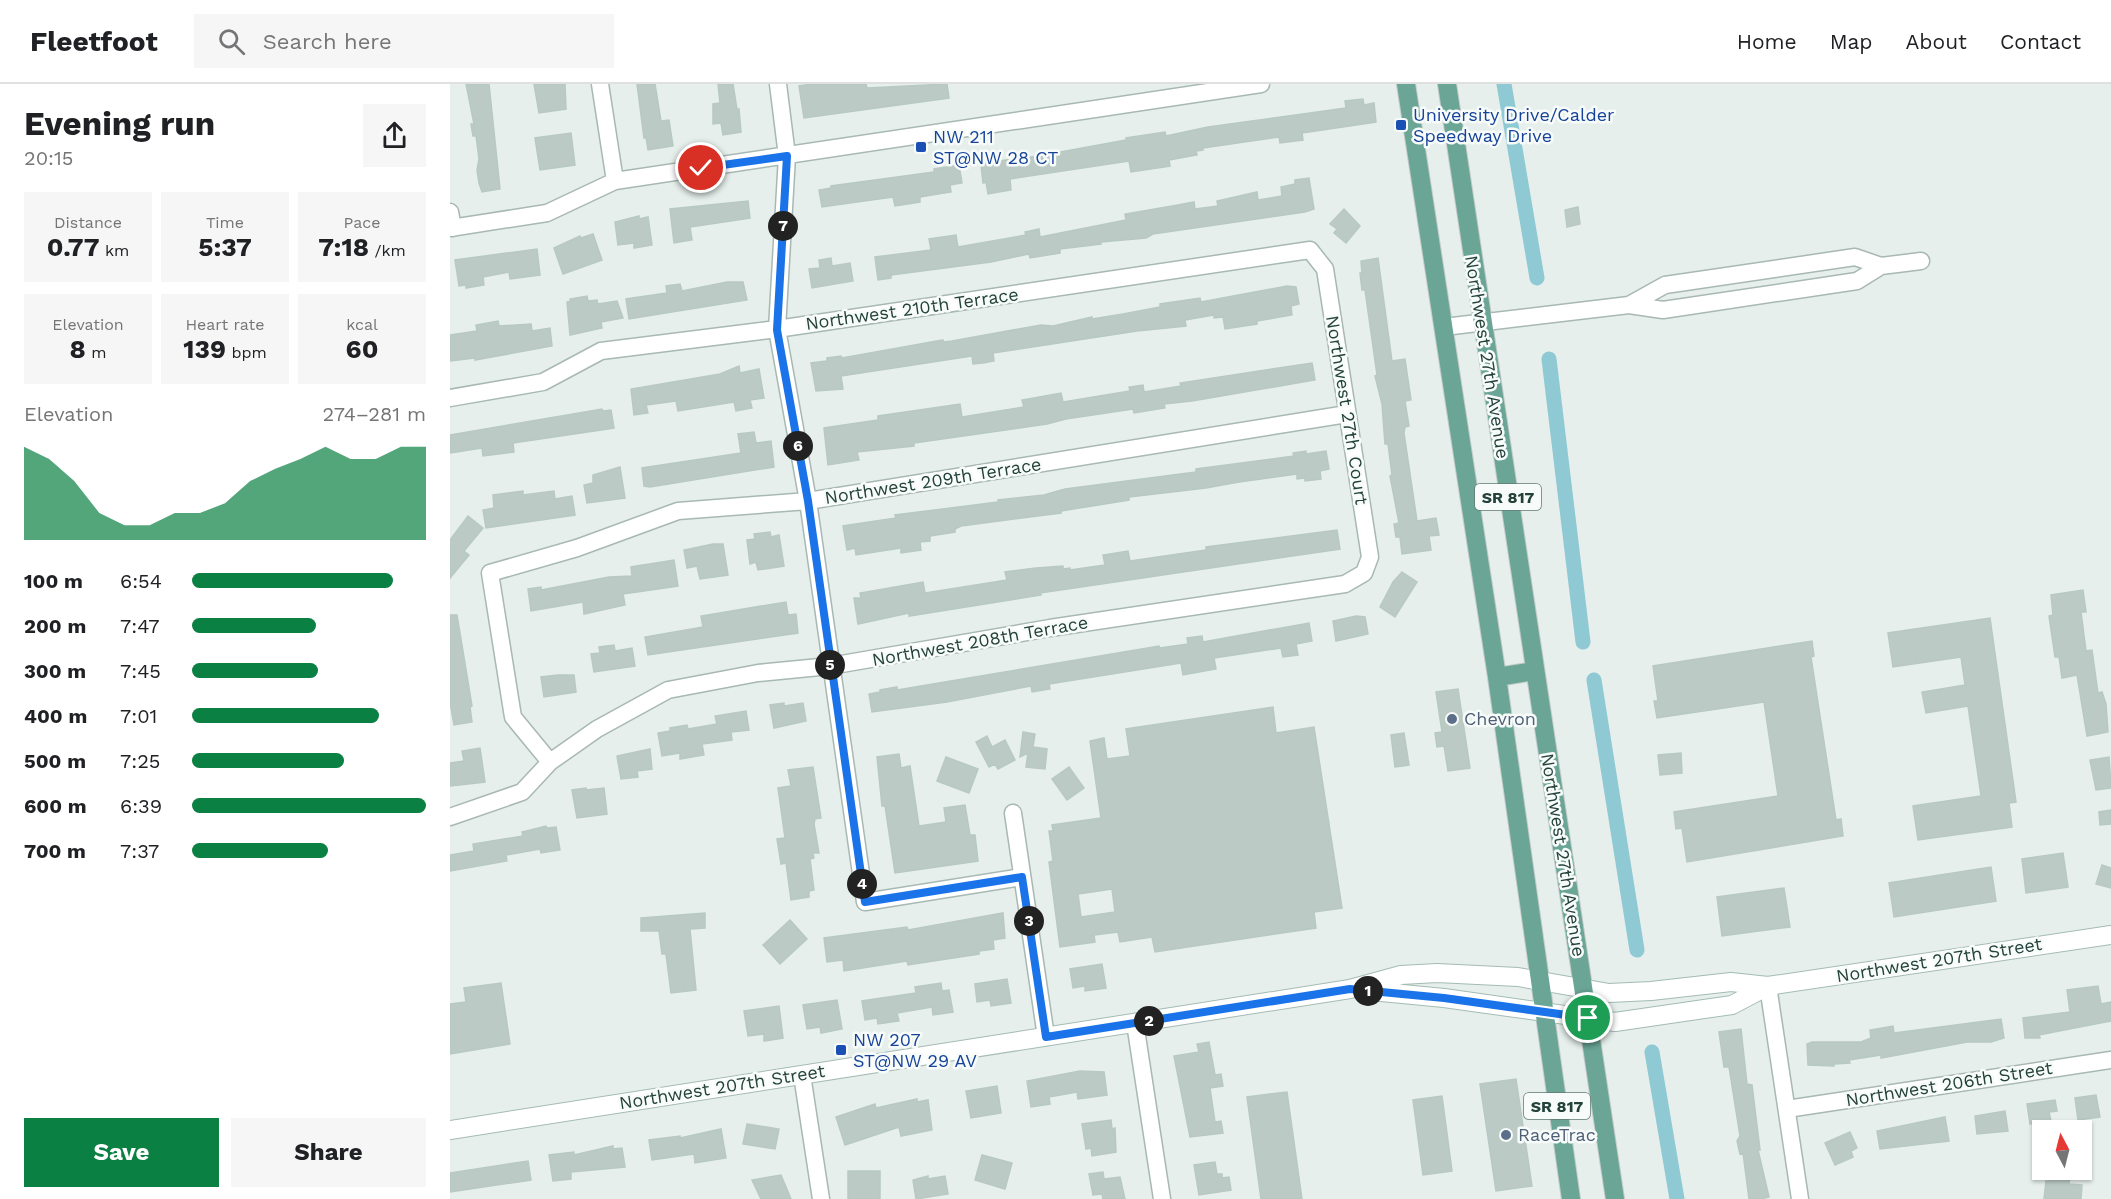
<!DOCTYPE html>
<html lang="en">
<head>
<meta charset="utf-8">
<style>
  body { margin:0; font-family:"Work Sans",sans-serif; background:#f6f6f6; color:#202124; height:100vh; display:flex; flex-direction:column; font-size:22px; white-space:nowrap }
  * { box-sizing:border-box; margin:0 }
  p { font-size:20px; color:#757577 }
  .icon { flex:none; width:33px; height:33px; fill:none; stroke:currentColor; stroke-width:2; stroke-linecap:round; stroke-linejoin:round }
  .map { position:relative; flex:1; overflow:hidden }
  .panel { display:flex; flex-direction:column; background:#fff; width:450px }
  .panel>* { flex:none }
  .needle { width:39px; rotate:353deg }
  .fabs { position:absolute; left:1582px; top:1036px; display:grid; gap:12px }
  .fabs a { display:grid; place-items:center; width:60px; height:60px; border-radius:0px; background:#fff; box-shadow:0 2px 4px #0004; font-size:30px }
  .pin { position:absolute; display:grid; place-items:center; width:51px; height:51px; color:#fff; margin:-26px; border:3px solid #fff; border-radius:50%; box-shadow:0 2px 6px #0007 }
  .km { position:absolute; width:30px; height:30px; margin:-15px; border-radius:50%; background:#222; color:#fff; font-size:16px; line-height:30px; text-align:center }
  .round { display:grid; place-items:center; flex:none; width:63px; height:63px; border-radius:0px; background:#f6f6f6 }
  .overview { display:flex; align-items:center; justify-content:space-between; height:102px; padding:0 24px }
  h1 { font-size:33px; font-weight:700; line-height:45px }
  .stats { display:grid; grid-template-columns:repeat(3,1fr); gap:9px; height:102px; padding:6px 24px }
  .stats div { display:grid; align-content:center; border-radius:0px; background:#f6f6f6; text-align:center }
  .stats b { font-size:26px; font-weight:700 }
  .stats small { font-size:16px; font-weight:400 }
  .stats p { font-size:16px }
  .chart { height:168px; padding:12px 24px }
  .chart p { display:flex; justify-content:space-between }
  .chart svg { width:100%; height:108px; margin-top:6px; fill:#0b8043; opacity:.7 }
  .button { display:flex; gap:12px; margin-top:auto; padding:12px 24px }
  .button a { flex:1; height:69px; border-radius:0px; background:#0b8043; color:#fff; font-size:24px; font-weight:700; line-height:69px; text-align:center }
  .button a+a { background:#f6f6f6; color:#202124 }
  ul { padding:0 24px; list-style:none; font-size:20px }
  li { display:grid; grid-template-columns:96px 72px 1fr; align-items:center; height:45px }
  li i { height:15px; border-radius:8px; background:#0b8043 }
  header { display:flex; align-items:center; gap:36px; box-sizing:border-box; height:84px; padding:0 30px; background:#fff; border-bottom:2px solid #e0e0e0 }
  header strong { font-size:28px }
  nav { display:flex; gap:33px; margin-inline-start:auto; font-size:21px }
  .search { width:420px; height:54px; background:#f6f6f6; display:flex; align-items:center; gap:15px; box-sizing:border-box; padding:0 21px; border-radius:0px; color:#757577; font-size:22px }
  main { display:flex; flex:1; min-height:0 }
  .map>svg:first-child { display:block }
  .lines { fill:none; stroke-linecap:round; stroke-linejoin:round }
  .canal { stroke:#8ec9d4; stroke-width:15 }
  .building { fill:#bbcac4; stroke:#b8c9c2; stroke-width:1.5; fill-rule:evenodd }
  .street-casing { stroke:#a8b8b2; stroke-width:19 }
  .secondary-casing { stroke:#a4bbb3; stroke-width:20 }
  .primary-casing { stroke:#c2cac8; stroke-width:20 }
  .street { stroke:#fff; stroke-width:16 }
  .secondary { stroke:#fff; stroke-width:18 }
  .primary { stroke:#6aa596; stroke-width:18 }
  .route-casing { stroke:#fff; stroke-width:12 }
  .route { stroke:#1a73e8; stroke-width:8 }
  .transit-dot { fill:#1a4fb4; stroke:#f7fbf9; stroke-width:2 }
  .service-dot { fill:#5c6f8a; stroke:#f7fbf9; stroke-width:2 }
  .labels { text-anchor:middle; stroke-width:5; stroke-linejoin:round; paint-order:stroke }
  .shield { fill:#f7fbf9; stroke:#637a73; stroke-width:1.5 }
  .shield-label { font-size:16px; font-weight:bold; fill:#24423a }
  .transit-label { font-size:18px; fill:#164399; stroke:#f7fbf9; text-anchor:start }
  .street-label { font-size:18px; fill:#24423a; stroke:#f7fbf9 }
  .service-label { font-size:18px; fill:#4e5e75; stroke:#f7fbf9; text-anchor:start }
</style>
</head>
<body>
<header>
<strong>Fleetfoot</strong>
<div class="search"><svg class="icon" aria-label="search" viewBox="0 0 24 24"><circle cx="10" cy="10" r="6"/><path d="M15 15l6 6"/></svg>Search here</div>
<nav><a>Home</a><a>Map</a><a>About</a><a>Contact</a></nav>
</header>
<main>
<section class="panel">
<div class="overview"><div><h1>Evening run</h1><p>20:15</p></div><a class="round"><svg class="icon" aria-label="share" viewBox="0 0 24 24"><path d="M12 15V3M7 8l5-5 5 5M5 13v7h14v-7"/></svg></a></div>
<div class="stats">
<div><p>Distance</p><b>0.77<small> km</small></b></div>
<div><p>Time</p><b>5:37</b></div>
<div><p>Pace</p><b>7:18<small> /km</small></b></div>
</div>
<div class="stats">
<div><p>Elevation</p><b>8<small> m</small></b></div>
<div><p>Heart rate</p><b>139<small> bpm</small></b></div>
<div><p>kcal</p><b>60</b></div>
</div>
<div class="chart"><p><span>Elevation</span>274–281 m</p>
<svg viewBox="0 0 160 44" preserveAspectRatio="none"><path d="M0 44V6L10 11L20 20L30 33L40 38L50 38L60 33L70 33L80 29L90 20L100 15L110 11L120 6L130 11L140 11L150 6L160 6V44z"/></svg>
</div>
<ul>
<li><b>100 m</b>6:54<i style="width:86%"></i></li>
<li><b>200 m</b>7:47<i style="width:53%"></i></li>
<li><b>300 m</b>7:45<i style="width:54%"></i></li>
<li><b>400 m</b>7:01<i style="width:80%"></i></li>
<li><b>500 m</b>7:25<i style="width:65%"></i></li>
<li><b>600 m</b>6:39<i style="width:100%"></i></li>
<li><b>700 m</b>7:37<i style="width:58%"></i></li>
</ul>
<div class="button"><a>Save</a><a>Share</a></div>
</section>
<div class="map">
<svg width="1661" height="1115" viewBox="0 0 1661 1115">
  <rect width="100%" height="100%" fill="#e6efeb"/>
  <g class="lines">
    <path class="canal" d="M1054,0L1087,194
      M1099,275L1133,558
      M1144,596L1187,866
      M1202,968L1227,1115"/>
  </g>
  <path class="building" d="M16,0H39L50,105L32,108L29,99L27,86L29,75L26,52H23L21,40H24Z
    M84,0H115L116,25L89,29Z
    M187,0H205L211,37L219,36L223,62L198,66L196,53L194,54Z
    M268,0H283L287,25H289L291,48L273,51L271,39L263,40V20L270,19Z
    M362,0H416L417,4L497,0L499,14L354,34L349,2Z
    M913,15L914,21L924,19L926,38L852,49L853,56L830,59L829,53L753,64V66L746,67L747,71L719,76L720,82L681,88L679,77L560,95L561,106L538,110L536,98L533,99L531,81L540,78L589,72L604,67L605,69L676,56V54L715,48L716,52L758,43L896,24L895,17Z
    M121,49L125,81L90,86L85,54Z
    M509,81L512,99L500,101L501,108L470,113V118L445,122L443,113L372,123L369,106L381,104V102L484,88V85Z
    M859,94L864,125L855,128L703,150L696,154L651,158V160L610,165V169L580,174L579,170L541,178L441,191V194L428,196L425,173L481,166L479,155L506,151L508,163L576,151L575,148L589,145L590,153L676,136L675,130L728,121L744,118L745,125L768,122L767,117L807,108L808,116L832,112L831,103L845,100V96Z
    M298,117L300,134L240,143L242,156L224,159L220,125Z
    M1128,123L1130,140L1117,143L1115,126Z
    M894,125L910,142L896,159L884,149L887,145L880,140Z
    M189,132V135L198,133L202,161L184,164V159L168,161L165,138Z
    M143,150L152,176L113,190L104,164L130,152L131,154Z
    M87,165L90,191L60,195L59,188L33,193L34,201L16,204V201L9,202L5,176Z
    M381,174L382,182L400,179L403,197L362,204L359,185L370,184L369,176Z
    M928,174L942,277L955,275L961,316L955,317L959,342L955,343L954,349L967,437L986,434L989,451L979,452L981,466L952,470L950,453H946L944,440L949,439L940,392L942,391L938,360H935L932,320L925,292L927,291L915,206H912L910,189H912L911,177Z
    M277,198H293L297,216L179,235L176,215L217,209L216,202L230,200L232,207Z
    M837,202L846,203L849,220L841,222L842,231L807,237V240L775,245L773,233L764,234V231L735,236L736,242L687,247L543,269L544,277L533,279L523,280L522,272L391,292L393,305L366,307L361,279L377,277V274L391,272L392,274L493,256V258L502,257L591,241L603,242L642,233V235L673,230L710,223V220L750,214L751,218Z
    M137,212L138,217L147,216L148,220L167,217L173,234L151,238L152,244L120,251L117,218L121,217L120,215Z
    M48,237L49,242L81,240L82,247L100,244L102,262L25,276V274L0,277V251L27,247L26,241Z
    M862,279L865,296L742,317L714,320L715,324L684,329L683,325L616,335L597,340L464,359V362L407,368L409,376L378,381L374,344L428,336V332L510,320L512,333L574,323L572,316L611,309L613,318L680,307L679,303L693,301L694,308L731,302L730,299Z
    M289,282L290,289L309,285L314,314L300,316L302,324L286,327L284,318L228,327L226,317L196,321L198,329L184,331L181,305L270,290Z
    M152,325L153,327L161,326L164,344L63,359L64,368L33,372L32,364L0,369V351Z
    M304,348L306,359L321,357L324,383L200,403L194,402L192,384L291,369L288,350Z
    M856,367V370L876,367L879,385L870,387L871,395L855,397V394L847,395V390L789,398L756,404L679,413V416L611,427V429L511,442L505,445V448L480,452V457L470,458L471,466L451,469V464L406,471L405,464L397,466L393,442L446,434L445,431L548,418V416L594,411L615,405L746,388V385L844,372L843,369Z
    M170,383L175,414L137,419L134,401L143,399V391Z
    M73,407V411L104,407L105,415L122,412L125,431L36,444L33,426L44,424L43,411Z
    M18,432L33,444L14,467L19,471L0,494V456Z
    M887,446L890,465L590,509L591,511L459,532V529L408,540L404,514H411L410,509L473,498L475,509L557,496L555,488L586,484L613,482V485L620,484V486L655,481L653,471L678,467L680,477L756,466V463L771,461Z
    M320,448L321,453L329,451L334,482L308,486L306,478L300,480L297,456L305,455L304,450Z
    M263,460H273L278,491L250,495L247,482L237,484L234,466Z
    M224,476L228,502L173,510L175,521L134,530L133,518L81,527L78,505L91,503V506L159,493L182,492L181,483Z
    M952,488L967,498L945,533L930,523L943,498Z
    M1633,506L1636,528H1631L1636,567L1642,566L1648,609L1652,608L1656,620L1658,648L1637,652L1627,591L1612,594L1609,573H1605L1599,532L1603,531L1601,511Z
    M336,518L338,531L346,530L348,549L198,571L195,553L253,543L251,532Z
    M0,531H7L22,622L20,623L22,638L4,641L0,618Z
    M906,532L915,533L918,550L886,557L883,537Z
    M1540,534L1566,718L1559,719L1562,743L1468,756L1463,722L1531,712L1518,622L1476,629L1472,608L1515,601L1511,573L1443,583L1438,549Z
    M859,539L862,557L846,560L848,571L833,573L831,564L764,574L766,585L733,591L731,579L599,600L600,605L582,608L581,602L497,618L422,628L419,610L430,608V606L447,603V606L709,562L710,564L738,560L737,554L752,552L753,558Z
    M1362,557L1364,572L1361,573L1386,736L1391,735L1393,752L1237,778L1232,744L1226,745L1224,728L1328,712L1314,618L1207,634L1204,617H1208L1203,582Z
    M164,561L165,567L182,564L185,582L144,588L141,570L150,569L149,563Z
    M108,591H124L126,608L94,613L91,593Z
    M1008,605L1020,684L998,687L994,662L987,663L985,649L992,648L986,608Z
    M334,619V622L353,619L356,637L324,644L320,621Z
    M823,623L826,649L864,643L892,824L864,828L866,844L705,868L702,853L670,858L668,848L644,851L645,858L610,863L599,778L603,777L599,747H603L602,741L651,734L640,657L654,654L657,675L680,672L676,645ZM662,805L665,828L631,833L628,810Z
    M296,627L299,646L281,648L282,656L252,660L254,671L230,675V669L212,672L208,649L220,647V644L237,641L238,645L267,640L265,632Z
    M573,648L585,650L583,663L597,665L595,685L576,683L578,669L570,673Z
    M954,649L959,681L945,683L941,651Z
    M537,652L542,663L555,656L565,676L548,685L545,680L539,683L526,658Z
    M30,664L35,698L0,702V679L14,677L12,667Z
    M200,665L202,685L187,687L188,693L171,695L167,672Z
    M1231,669L1232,689L1210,691L1208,671Z
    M449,670L451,684L460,682L469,742L496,738L494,724L515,721L520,751H525L528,777L445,789L435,722H432L427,673Z
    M496,673L528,685L519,709L487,697Z
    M1659,673L1661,704L1646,706L1640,676Z
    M363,683L371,734L365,735L364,740L369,769H363L364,774L360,775L364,806L359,807V813L341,816L336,779L331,780L327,755L335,754L328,704L341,702L338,686Z
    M619,683L634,704L617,716L602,695Z
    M136,704V706L154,704L157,730L127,734L122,706Z
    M1661,726V740L1650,741L1649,728Z
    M96,742L97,744L106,743L110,766L91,769L90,765L56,771L57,777L0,787V771L24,767L23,760L73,752L72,748Z
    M1613,769L1618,803L1576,809L1572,775Z
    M1652,781L1661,784V804L1646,800Z
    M1541,783L1546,817L1444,833L1439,799Z
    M1334,804L1340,843L1272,852L1267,813Z
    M255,829V844L240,845L246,906L221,909L216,870H212L209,847H191V834Z
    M553,829L555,854L543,856L544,865L529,867V870L458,881L457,877L394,887L393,876L377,878L374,854L457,843L458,846Z
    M340,836L357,855L330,880L313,861Z
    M652,880L656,904L635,907V902L623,904L620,885Z
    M557,895L561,919L541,922L540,916L527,918L525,900Z
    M51,899L60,960L0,970V920L16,918L14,904Z
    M491,899L492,907L499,906L503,928L483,931L482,923L447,929L449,937L428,940L427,934L415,936L412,917L466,909L465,903Z
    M1648,902L1651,920L1661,918V937L1604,948L1589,951L1590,954H1575L1573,934L1620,928L1617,906Z
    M387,916L392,945L371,949L370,943L357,945L353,921Z
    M329,922L333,954L314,957V950L298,952L294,927Z
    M1551,935L1554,954L1541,958H1517L1431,974V971L1399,976L1400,979L1384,980V982L1358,981L1357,960L1362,958H1411L1421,954L1420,946L1443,942L1444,949Z
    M1291,945L1297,1000L1302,1001L1310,1066H1308L1319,1113L1311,1115H1299L1293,1069L1290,1070L1287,1057L1290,1052L1279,983H1274L1269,948Z
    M759,958L765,991L771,990L773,1002L760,1004L765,1038L771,1037L773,1049L740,1053L724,972L749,968L747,960Z
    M630,987L654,988L657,1011L628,1015L627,1008L599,1013L600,1020L581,1023L577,997Z
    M1066,995L1082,1102L1046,1107L1030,1000Z
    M547,1002L551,1029L521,1034L516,1007Z
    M837,1008L852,1115H811L797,1013Z
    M1646,1011L1650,1033L1628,1036L1625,1014Z
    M992,1012L1002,1087L973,1091L963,1016Z
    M467,1015V1018L478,1016L482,1046L451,1052L449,1043L395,1061L386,1033L425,1020L426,1024Z
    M1605,1016L1607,1027L1599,1028L1601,1037L1580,1040L1577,1020Z
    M1555,1027L1558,1047L1527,1050L1525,1032Z
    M1495,1033L1499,1057L1430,1065L1427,1047Z
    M661,1036L662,1045L665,1044L666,1068L642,1072L641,1064L636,1065L632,1040Z
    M297,1040L329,1045L325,1065L293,1060Z
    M271,1045L276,1074L245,1079L244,1070L202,1076L199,1056L230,1052V1054Z
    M1400,1048L1407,1064L1401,1067L1403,1073L1385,1081L1375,1059Z
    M163,1062V1065L172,1064L175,1083L121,1088V1095L103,1097L99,1071L124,1068V1071Z
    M532,1071L562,1079L555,1105L525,1096Z
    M78,1077L81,1096L0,1108V1089Z
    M765,1078L767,1090H772V1094L779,1093L781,1106L749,1111L744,1081Z
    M1607,1086L1620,1088L1619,1100L1632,1101L1631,1115H1594L1596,1097L1598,1098L1599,1092L1606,1093Z
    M398,1087H430V1115H398Z
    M653,1088L654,1095L670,1093L675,1115H653L652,1110L643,1111L639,1090Z
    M331,1091L341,1115H311L302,1096Z
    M478,1092V1095L495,1092L498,1110L466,1115L463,1096Z"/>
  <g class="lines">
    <defs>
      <path id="street" d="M150,0L165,97
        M328,0L337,72L327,245L358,417L415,818L572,793
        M0,128L3,144
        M0,144L97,129L165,97L811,0
        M1179,221L1215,201L1405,173L1431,182
        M994,243L1179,221L1213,226L1407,197L1431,182L1471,177
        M0,314L93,298L151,267L327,245L860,166L875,185L920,473L914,489L895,500L600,544L380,582L308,589L218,606L147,645L100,678L72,708L0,733
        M100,678L63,633L40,489L127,464L228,427L358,417L897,330
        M563,729L596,953
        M1318,902L1350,1115
        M685,939L712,1115
        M352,991L371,1115
        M1337,1025L1661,976"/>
      <path id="secondary" d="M911,906L994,914L1165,938L1282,921L1318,902
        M0,1046L900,905L951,891L987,889L1068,893L1159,909L1201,907L1281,898L1318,902L1661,851"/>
      <path id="primary" d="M956,0L1047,593L1121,1115
        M997,0L1165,1115
        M1047,593L1085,587"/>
    </defs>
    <use href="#street" class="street-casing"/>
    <use href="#secondary" class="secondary-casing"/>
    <use href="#primary" class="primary-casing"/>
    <use href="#street" class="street"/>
    <use href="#secondary" class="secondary"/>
    <use href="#primary" class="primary"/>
  </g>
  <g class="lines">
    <defs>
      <path id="route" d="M251,84L337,72L327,246L358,417L415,818L572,793L596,953L900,905L994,914L1138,934"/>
    </defs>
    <use href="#route" class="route-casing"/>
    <use href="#route" class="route"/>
  </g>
  <g class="transit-dot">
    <rect x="945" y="35" width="12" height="12" rx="3"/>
    <rect x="465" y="57" width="12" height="12" rx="3"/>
    <rect x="385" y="960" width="12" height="12" rx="3"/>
  </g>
  <g class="service-dot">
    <circle cx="1002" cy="635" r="6"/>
    <circle cx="1056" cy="1051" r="6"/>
  </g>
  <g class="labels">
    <g class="shield">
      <rect x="1025" y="400" width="66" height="26" rx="4.5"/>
      <rect x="1074" y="1009" width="66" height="26" rx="4.5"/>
    </g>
    <g class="shield-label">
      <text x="1058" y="419">SR 817</text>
      <text x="1107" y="1028">SR 817</text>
    </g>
    <g class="transit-label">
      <text x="963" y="37">University Drive/Calder<tspan x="963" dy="21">Speedway Drive</tspan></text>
      <text x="483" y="59">NW 211<tspan x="483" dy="21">ST@NW 28 CT</tspan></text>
      <text x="403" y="962">NW 207<tspan x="403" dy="21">ST@NW 29 AV</tspan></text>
    </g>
    <g class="street-label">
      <text transform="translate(462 225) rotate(-8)" y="6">Northwest 210th Terrace</text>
      <text transform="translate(1037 273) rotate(81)" y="6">Northwest 27th Avenue</text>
      <text transform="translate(897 326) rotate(81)" y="6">Northwest 27th Court</text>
      <text transform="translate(483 397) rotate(-9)" y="6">Northwest 209th Terrace</text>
      <text transform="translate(530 557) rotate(-10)" y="6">Northwest 208th Terrace</text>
      <text transform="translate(1113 771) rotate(81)" y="6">Northwest 27th Avenue</text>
      <text transform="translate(1489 876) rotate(-9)" y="6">Northwest 207th Street</text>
      <text transform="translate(1499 1000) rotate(-9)" y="6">Northwest 206th Street</text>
      <text transform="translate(272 1003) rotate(-9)" y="6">Northwest 207th Street</text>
    </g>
    <g class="service-label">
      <text x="1014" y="641">Chevron</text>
      <text x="1068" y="1057">RaceTrac</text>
    </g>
  </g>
</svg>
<div class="fabs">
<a><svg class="needle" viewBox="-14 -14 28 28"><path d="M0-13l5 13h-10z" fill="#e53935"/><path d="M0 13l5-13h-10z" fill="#757577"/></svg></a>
</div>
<div class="pin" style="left:1138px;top:934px;background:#1e9e55"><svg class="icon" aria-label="arrive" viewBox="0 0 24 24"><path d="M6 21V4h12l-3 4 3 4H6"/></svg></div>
<div class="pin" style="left:251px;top:84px;background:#d93025"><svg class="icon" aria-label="check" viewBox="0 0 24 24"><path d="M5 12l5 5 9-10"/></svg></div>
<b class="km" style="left:918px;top:907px">1</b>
<b class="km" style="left:699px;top:937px">2</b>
<b class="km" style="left:579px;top:837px">3</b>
<b class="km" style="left:412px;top:800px">4</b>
<b class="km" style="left:380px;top:581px">5</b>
<b class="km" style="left:348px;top:362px">6</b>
<b class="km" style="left:333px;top:142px">7</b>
</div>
</main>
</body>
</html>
